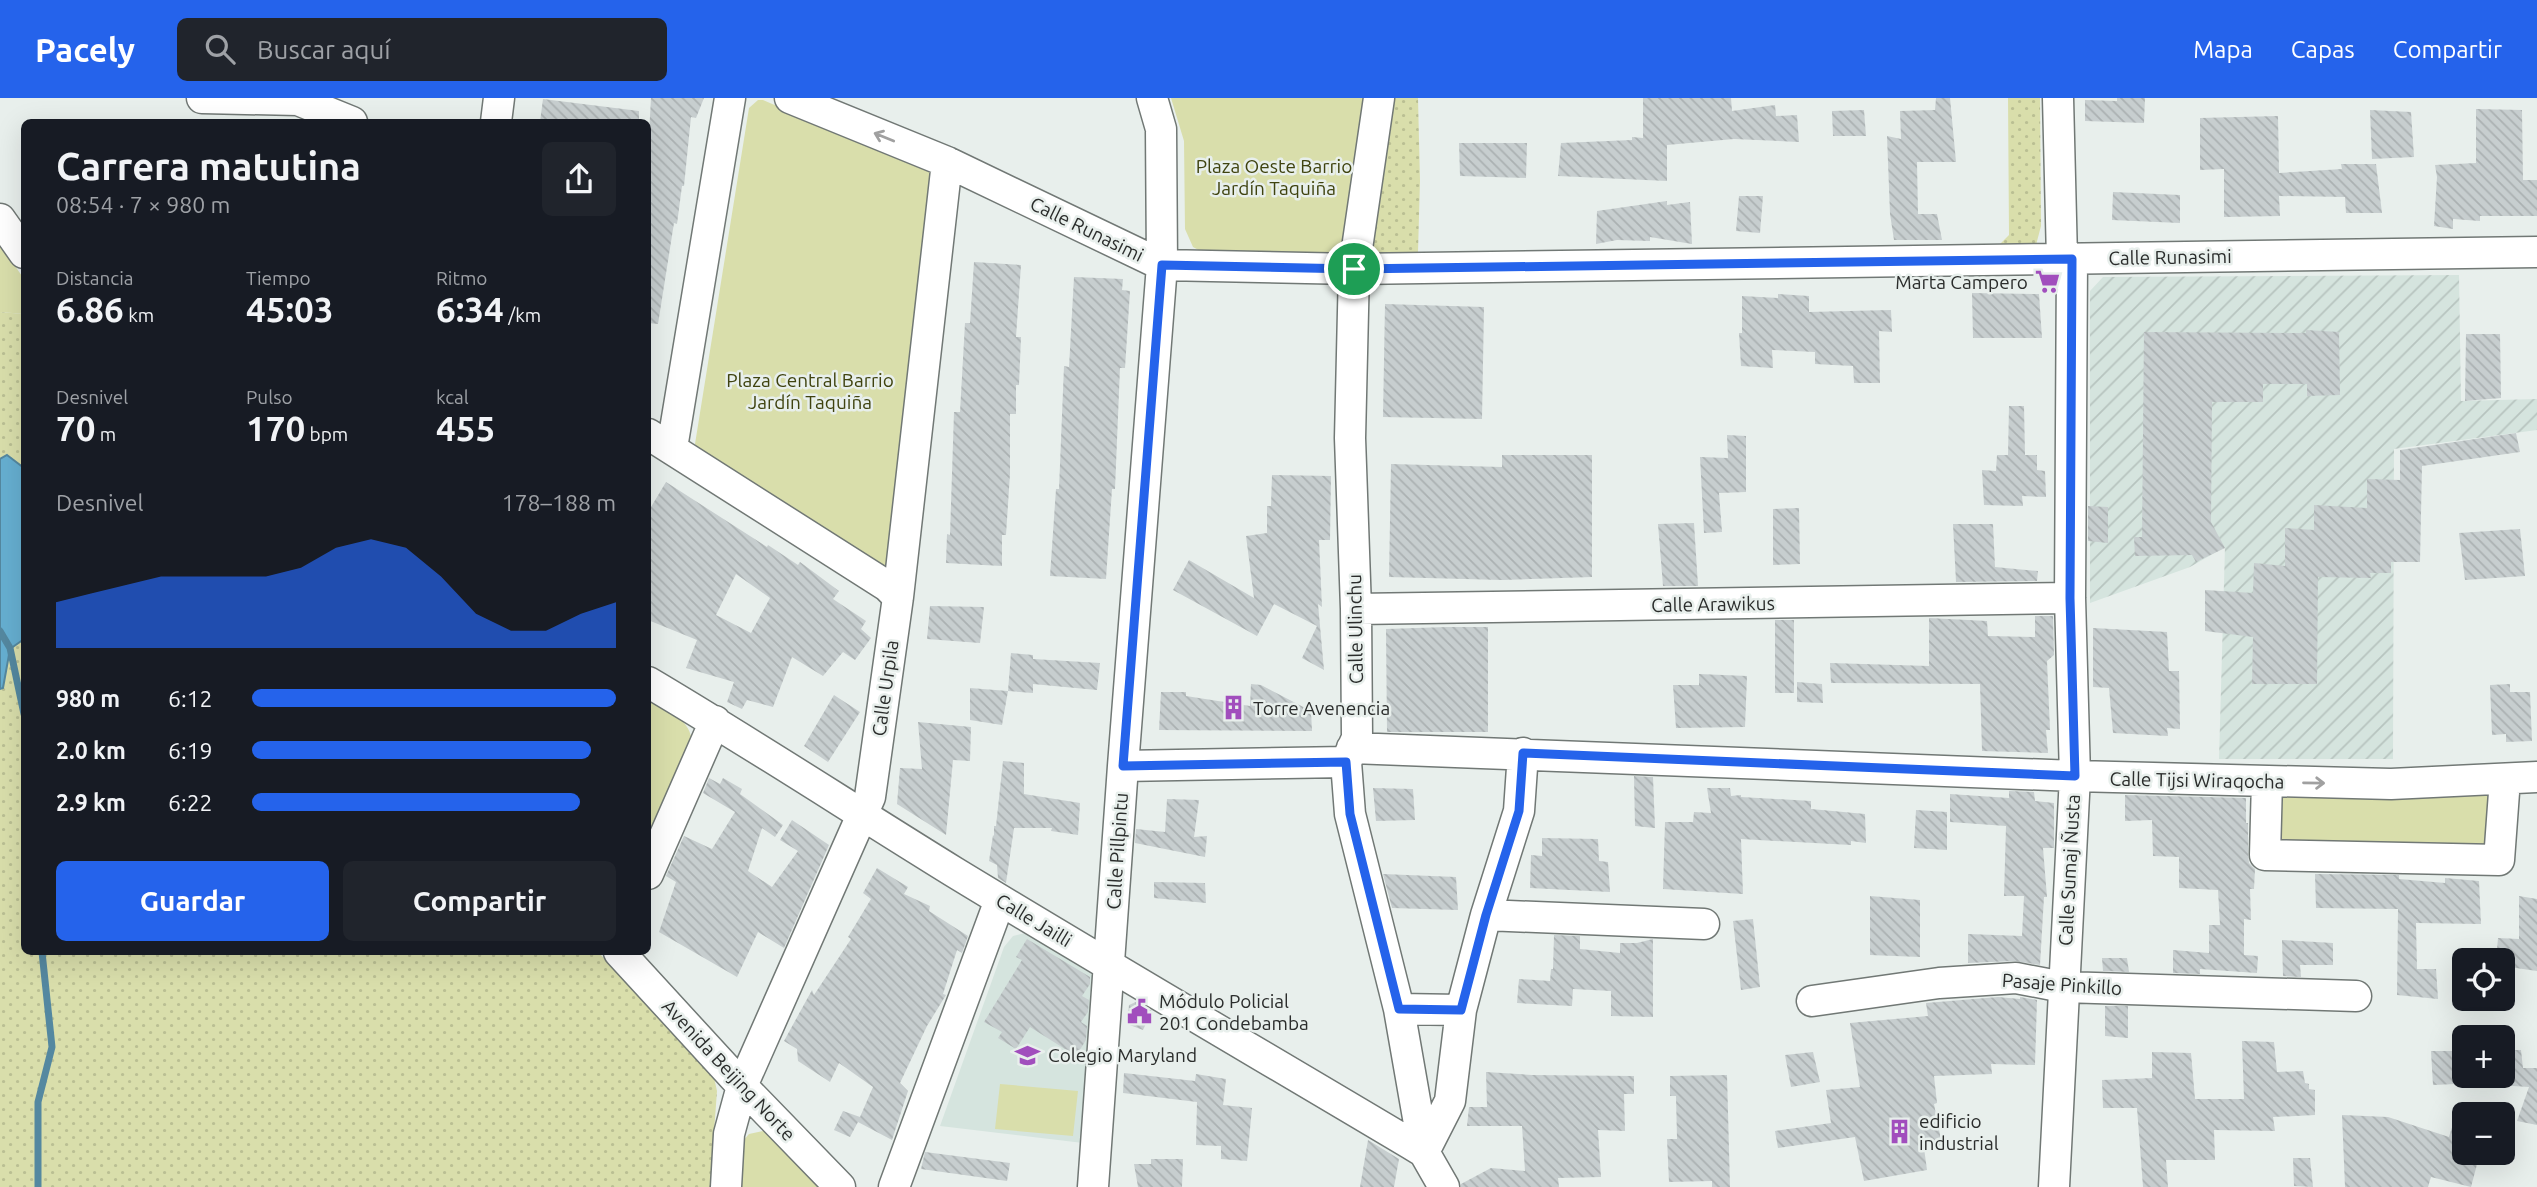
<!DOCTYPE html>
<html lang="es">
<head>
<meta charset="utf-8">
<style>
  body { margin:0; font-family:Ubuntu,sans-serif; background:#20242c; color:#f1f3f6; height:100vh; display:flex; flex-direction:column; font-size:26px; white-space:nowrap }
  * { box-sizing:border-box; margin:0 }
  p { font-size:23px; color:#9ea1a6 }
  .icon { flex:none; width:38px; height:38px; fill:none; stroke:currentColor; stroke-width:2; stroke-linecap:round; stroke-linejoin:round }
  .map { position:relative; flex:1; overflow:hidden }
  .side { position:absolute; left:21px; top:21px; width:630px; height:836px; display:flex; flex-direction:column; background:#171b24; border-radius:10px; box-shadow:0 7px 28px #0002 }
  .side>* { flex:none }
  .controls { position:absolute; left:2452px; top:850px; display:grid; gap:14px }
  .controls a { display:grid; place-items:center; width:63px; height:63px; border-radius:10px; background:#171b24; box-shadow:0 7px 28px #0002; font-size:35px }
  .pin { position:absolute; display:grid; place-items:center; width:60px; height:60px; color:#fff; margin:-30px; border:4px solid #fff; border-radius:50%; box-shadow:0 2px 7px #0007 }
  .round { display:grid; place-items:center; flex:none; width:74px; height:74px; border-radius:10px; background:#20242c }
  .head { display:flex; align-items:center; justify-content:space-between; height:119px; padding:0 35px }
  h1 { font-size:38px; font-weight:700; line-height:52px }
  .figures { display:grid; grid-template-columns:repeat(3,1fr); gap:10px; height:119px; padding:7px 35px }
  .figures div { display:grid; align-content:center }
  .figures b { font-size:35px; font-weight:700 }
  .figures small { font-size:19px; font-weight:400 }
  .figures p { font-size:19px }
  .chart { height:196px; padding:14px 35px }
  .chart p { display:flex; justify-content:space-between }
  .chart svg { width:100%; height:126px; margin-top:7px; fill:#2563eb; opacity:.7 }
  .action { display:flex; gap:14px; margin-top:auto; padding:14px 35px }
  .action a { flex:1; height:80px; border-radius:10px; background:#2563eb; color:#fff; font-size:28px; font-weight:700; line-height:80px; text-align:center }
  .action a+a { background:#20242c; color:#f1f3f6 }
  ul { padding:0 35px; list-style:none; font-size:23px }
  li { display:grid; grid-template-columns:112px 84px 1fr; align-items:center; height:52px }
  li i { height:18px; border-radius:9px; background:#2563eb }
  header { display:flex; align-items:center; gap:42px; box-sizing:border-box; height:98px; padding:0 35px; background:#2563eb; color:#fff }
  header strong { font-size:33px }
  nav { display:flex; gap:38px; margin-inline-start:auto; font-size:24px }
  .search { width:490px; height:63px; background:#20242c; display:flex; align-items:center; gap:18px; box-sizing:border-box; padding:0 24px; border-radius:10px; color:#9ea1a6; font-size:26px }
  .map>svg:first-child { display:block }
  .built { fill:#d5e4de }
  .industrial { fill:url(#industrial-furrows) }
  .grass { fill:url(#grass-dots) }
  .park { fill:#d9deab }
  .water { fill:#66afd1; stroke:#5488a0; stroke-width:2 }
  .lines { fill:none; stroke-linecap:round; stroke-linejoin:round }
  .stream { stroke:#5488a0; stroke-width:7 }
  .building { fill:url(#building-back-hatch); fill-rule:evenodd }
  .minor-casing { stroke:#717875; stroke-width:33 }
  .minor { stroke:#fff; stroke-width:30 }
  .oneway { stroke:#a0a0a0 }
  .route-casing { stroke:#fff; stroke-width:14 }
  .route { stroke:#2563eb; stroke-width:9 }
  .labels { text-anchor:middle; stroke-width:5; stroke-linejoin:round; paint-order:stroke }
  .park-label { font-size:19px; fill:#3f430f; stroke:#e8efec }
  .street-label { font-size:19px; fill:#2b2d2c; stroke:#e8efec }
  .poi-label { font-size:19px; fill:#2b2d2c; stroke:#e8efec; text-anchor:start }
</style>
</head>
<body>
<header>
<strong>Pacely</strong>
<div class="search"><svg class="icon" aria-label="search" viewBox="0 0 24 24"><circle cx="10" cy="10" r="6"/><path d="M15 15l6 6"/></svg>Buscar aquí</div>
<nav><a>Mapa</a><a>Capas</a><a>Compartir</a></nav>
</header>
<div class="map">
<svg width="2537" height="1089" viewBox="0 0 2537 1089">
  <defs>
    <pattern id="industrial-furrows" width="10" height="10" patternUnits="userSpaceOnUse" patternTransform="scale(1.75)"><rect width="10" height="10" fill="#d5e4de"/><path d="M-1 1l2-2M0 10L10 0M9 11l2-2" fill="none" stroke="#b7c4bf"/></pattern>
    <pattern id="grass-dots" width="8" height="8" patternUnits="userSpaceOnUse" patternTransform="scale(1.75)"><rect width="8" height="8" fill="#d9deab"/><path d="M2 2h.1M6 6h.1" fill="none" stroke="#babf93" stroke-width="1.8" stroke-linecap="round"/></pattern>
    <pattern id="building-back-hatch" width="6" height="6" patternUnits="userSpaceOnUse" patternTransform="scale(1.75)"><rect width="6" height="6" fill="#c7cecf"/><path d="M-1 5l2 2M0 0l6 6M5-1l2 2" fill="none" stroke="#abb1b2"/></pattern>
  </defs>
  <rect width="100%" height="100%" fill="#e8efec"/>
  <path class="built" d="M1025,835L1093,877L1096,886L1083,1045L940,1028L1004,849L1013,838Z"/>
  <path class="industrial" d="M2459,177L2461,303L2537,301V332L2394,351L2393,661H2219L2225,449L2190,469L2090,505V193L2103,179Z"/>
  <path class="grass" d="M1390,0H1418L1420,83L1418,154L1369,157Z
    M2008,0H2040L2041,128L2036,147L1997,149L2009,137Z
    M0,214L24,216V854H598L713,975L717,993L710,1089H0Z"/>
  <path class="park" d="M1171,0H1366L1345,156L1336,160L1206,156L1193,149L1185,131L1184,43Z
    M758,2H763L936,77L894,465L885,471L697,351L695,346L749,10Z
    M0,146L24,181V216L0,214Z
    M648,600C667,612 693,621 692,648L648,748Z
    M2277,692L2495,693L2494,748L2285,750L2276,740Z
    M1000,986L1078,993L1073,1038L995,1031Z
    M768,1032L821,1089H737L742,1044L749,1036Z"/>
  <path class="water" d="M7,357L24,370V541L10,551L3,590L0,591V361Z"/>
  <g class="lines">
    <path class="stream" d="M0,533L10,550L24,616
      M38,1089V1004L52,949L42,854"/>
  </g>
  <path class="building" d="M651,0H704L696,20L691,19L684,88H682L677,126L674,125L658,226L648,225V54Z
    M1643,0H1731L1732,13L1775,7L1776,18L1797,17L1799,44L1734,41L1667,47V83L1558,78L1561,45L1632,42V39L1643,40Z
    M1936,0H1950L1956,64H1917L1918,116H1937L1942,142H1894L1890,116L1887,38L1901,41L1900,13L1935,12Z
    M2117,0H2145L2144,25L2085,23V2L2117,3Z
    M543,1L639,13V24H540Z
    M2476,11L2522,12L2523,82H2537V118H2480V123L2453,121V131L2434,128L2437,79L2435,67L2476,65Z
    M1864,12L1866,38H1833L1832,13Z
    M2370,12L2411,14L2414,59L2372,61Z
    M2278,18L2279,75L2342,71L2341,66H2376L2382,115H2346L2345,99L2279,98L2280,118L2224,119V71L2200,72V20Z
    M1459,45H1527L1526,80L1460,78Z
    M2113,94L2180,97V125L2112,122Z
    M1739,98H1763L1760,135L1736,133Z
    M1667,103V107L1690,104L1692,146L1650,139V143L1617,142L1596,146L1597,113Z
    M974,164L1021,167L1016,239H1021L1019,287H1016V316H1010V376L1006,437H1002V468L946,465L947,436L950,437L954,314H960L965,225H970Z
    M1074,179L1123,181L1122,192L1130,193L1125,270H1120L1115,391H1112L1106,481L1050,478L1056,391H1059L1064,268L1069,269Z
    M1972,195L2039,196L2042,240H1973Z
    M1778,196L1809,198V214L1891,212L1892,234L1879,233L1880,285H1854L1853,268L1815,266V254L1772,252L1773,270L1741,268L1739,235H1742V198L1778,200Z
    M1385,206L1484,209L1482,321L1383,319Z
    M2306,232L2339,234L2340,297L2307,298V286H2263V304H2212L2211,424L2225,450L2196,464L2192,457L2135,458L2134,439H2142L2144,234L2306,235Z
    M2466,236H2500L2501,300L2465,303Z
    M2009,308H2024L2025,357H2037V372L2045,373L2046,399L2022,398L2023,408L1984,407L1982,372L1996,373L1997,357H2008Z
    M2516,335L2520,354L2422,368L2420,464H2391V475H2370L2371,480L2318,479L2317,586H2252L2253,539L2205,533V492L2253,495L2254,465L2285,468V430L2314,432V407L2367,410V381L2400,382V352Z
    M1727,337L1746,338V394L1719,395L1722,434L1704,435L1700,359L1728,360Z
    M1502,357H1592V479L1502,482L1389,479L1391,366L1502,369Z
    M1272,377L1331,378L1330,442H1319L1322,509L1318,506L1324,572L1302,560L1317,528L1274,506L1257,538L1173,492L1189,462L1254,500L1246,438L1267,435V408H1271Z
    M666,384L767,449L768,447L798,467L800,464L839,493L833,501L866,523L861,531L871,540L855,562L843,554L823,578L792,559L773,609L747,602L742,611L727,604L734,584L686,570L697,542L648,522V414ZM736,476L770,500L751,535L716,517Z
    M2088,408L2108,409V445L2088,443Z
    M1799,410L1800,466L1773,467V411Z
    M1694,425L1698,488H1663L1658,426Z
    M1953,426H1993L1995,469L2038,473L2037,483L1956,484Z
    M2520,431L2525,478L2465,482L2459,435Z
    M930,508L984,509L980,545L927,541Z
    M2035,518H2053L2054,557L2047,563L2050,632H2046L2048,655L1982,653L1980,586L1831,585L1830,565L1929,568V520L1987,523L1988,538L2035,539Z
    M1775,522H1794V595H1775Z
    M1447,529H1488V634H1387L1386,531Z
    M2093,530L2167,534L2169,573H2179L2180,631L2167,630L2168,638L2113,635L2109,590L2093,589Z
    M1011,555L1033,557V561L1100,565L1097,592L1033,586V595L1008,593Z
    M1699,576L1747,578L1745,629L1676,630L1673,587H1699Z
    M1797,584L1822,586L1823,605L1797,604Z
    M1251,586L1261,587L1311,613L1312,633L1159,632L1161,594H1186V598L1250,608Z
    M2510,586V594H2530L2532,643L2506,644V636L2492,637L2490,587Z
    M970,590L1008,593L1002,627L970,622Z
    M834,597L860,614L828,664L804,648Z
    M918,624L971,629L970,663L953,662L946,737L897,706L900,670L922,671Z
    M1003,663L1024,665V696L1080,705L1078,737L1051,733L1052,730H1014L1006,785L998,780L997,767L989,763L993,737L994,738V728H996Z
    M1634,678L1653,679L1655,730L1635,728Z
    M709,680L720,686L723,680L742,691L740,696L783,727L775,739L762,730L748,773L772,789L798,753L780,742L792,722L829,747L784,850L758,834L737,879L659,834L676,784L666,778L684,738L712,751L735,714L703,695Z
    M1373,690L1413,691L1415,722L1376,723Z
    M1707,690H1730L1731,698L1741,697V699L1811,703V711L1865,716L1866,745L1851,743V747L1741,741L1743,796L1663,791L1665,724H1693L1694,714L1711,715Z
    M2009,693L2034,694L2035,703L2054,705V750H2043L2047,799H2044L2040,867L2015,863L1968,865V836L2022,838L2024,798H2004L2006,728L1950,724V696L2009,700Z
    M2125,697L2246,700V725H2248V757L2249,765L2255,771L2254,791H2250L2251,822L2244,821V857L2258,858L2257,875L2200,871V876L2173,875V852L2209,855V827H2220L2218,792L2179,790V759L2153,758L2152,722L2125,723Z
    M1167,701L1199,702L1194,739L1207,738L1205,759L1135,745L1136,731L1165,734Z
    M1916,712L1947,714V752L1914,750Z
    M1542,740L1598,741L1599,763L1608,764L1610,794L1530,790L1531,757L1542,758Z
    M877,770L908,789L904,796L930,808L929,813L968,838L962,855L957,852L943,896L946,897L927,928L900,985L908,993L892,1042L858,1024L850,1039L834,1032L843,1013L860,1019L873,989L839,965L830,984L798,963L797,951L784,943L812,892L814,897L851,841L848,839L871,801L863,795Z
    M1383,776L1456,779L1458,812L1392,810Z
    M2315,776L2399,777V781L2445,785V780L2479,783L2481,826L2416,825L2417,871H2436L2438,901L2397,897L2398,811L2316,810Z
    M1154,784L1205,785L1206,805L1154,800Z
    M1870,798L1920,802V859L1870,857Z
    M2519,798L2537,801V873L2502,868V863H2496L2498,840L2519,841Z
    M1753,821L1760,889L1741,892L1733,823Z
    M1554,837L1580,838V851L1620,855V845H1637L1653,841V919L1611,918V893L1573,891L1572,908L1517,905L1519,881L1550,883L1551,871H1553Z
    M1027,841L1090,879V886L1082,898L1089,902L1088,914L1081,924L1087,928L1086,942L1076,958L1030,929L1016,951L998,940L1002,934L984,924L1022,862L1016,859Z
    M2282,842L2333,845V867H2300L2301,879L2283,878Z
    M2102,860H2127L2129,874L2103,873Z
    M1998,899L2020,901V899L2037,902L2035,967L1991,966L1992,976L1934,978L1937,1005L1934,1006L1942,1047L1924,1050L1927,1072L1864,1083L1855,1039L1778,1050L1775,1033L1831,1025L1826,992L1860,989L1850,925L1928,918L1926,905Z
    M1136,904L1152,913L1143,932L1127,926L1129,907Z
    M2105,908H2128V940L2105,938Z
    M2242,943L2274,944L2277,974L2303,973L2305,985L2309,986V991L2315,992V1017L2273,1019L2275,1033L2214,1032L2215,1062H2166L2168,1089H2143L2137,1010H2103L2102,982L2152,980V954L2191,955L2195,1001H2244Z
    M2502,952H2521L2523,970H2537V1027L2517,1023L2529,989L2498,987L2502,978Z
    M2431,953H2453L2456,986L2433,987Z
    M1813,954L1820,984L1791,989L1785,957Z
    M1486,974L1532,977L1634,978V996H1624L1625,1033L1598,1032L1601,1079L1558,1080L1559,1089H1461V1086L1491,1070L1525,1073L1522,1028H1467L1469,1009H1487Z
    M1124,975L1195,983L1196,976L1226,981L1223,1007L1252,1010L1247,1063L1221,1061V1048L1196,1047L1197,1004L1123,995Z
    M1727,977L1730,1089H1712V1083L1669,1084L1667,1041H1677L1676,998H1670V978Z
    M2459,1006L2464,1007V1055H2480L2471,1089L2431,1079L2428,1089H2345L2342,1017L2388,1019L2449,1039Z
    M1368,1042L1399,1061L1394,1089H1360Z
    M925,1054L1010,1065L1007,1083L921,1071Z
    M2293,1060H2310L2313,1089L2294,1088Z
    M1151,1061H1183L1182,1089H1138L1134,1066H1151Z"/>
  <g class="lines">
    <defs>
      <path id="minor" d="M202,0L298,2L352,24
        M790,0L947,64L1162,167L1354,171L2537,154
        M1379,0L1354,171L1350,340L1356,511L1357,640L1346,664L1350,716L1399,911L1424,1054L1444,1089
        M2058,0L2062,161
        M496,24L499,0
        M0,121L24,155
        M648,336L887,488L898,499
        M672,350L730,0
        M1356,511L2070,500
        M648,584C751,645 852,711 954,774C1110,869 1268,961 1424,1054
        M1352,650L2075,678L2391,686L2537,679
        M1123,668L1346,664
        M2267,683L2265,757L2499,762L2505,681
        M648,776L715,623
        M1486,817L1704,826
        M619,854L742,988L840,1089
        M1812,903L1939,885L2016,880L2063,889L2356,898
        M1399,911L1461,912
        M1424,1054L1450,1003L1461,912L1486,817L1519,713L1523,655
        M726,1089L729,1036L742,988L870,699L898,499L947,64
        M894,1089L1000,802
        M1093,1089L1123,668L1162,167L1161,31L1152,0
        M2054,1089L2075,678L2070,500L2072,161"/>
    </defs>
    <use href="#minor" class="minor-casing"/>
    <use href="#minor" class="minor"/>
  </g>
  <defs><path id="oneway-shaft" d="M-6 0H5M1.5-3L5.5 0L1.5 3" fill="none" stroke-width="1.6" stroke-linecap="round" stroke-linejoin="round" transform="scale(1.75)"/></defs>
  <g class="oneway">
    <use href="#oneway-shaft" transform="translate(884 39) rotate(-158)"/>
    <use href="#oneway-shaft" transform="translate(2314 685) rotate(1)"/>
  </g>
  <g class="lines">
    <defs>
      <path id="route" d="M2072,161L2070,500L2075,678L1523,655L1519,713L1486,817L1461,912L1399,911L1350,716L1346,664L1123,668L1162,167L1354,171Z"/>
    </defs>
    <use href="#route" class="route-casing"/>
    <use href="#route" class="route"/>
  </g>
  <defs>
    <symbol id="supermarket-bare" viewBox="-9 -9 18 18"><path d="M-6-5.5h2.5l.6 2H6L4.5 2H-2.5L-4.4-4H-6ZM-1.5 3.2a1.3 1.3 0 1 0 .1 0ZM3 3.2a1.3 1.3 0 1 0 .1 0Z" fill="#a14ebd" stroke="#e8efec" stroke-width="2.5" paint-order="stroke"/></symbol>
    <symbol id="building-bare" viewBox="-9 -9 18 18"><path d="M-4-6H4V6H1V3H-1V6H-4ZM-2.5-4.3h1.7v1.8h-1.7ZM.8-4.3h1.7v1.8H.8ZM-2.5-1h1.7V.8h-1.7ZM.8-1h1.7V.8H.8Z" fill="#a14ebd" stroke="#e8efec" stroke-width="2.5" paint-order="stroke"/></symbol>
    <symbol id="civic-bare" viewBox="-9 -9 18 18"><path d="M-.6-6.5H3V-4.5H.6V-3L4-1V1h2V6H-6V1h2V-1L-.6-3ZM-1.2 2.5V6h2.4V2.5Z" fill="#a14ebd" stroke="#e8efec" stroke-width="2.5" paint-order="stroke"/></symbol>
    <symbol id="school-bare" viewBox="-9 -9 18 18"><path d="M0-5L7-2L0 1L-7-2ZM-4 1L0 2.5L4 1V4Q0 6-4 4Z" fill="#a14ebd" stroke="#e8efec" stroke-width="2.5" paint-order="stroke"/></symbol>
  </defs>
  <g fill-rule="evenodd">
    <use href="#supermarket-bare" x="2030" y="166" width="35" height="35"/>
    <use href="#building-bare" x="1216" y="592" width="35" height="35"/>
    <use href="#civic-bare" x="1122" y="896" width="35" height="35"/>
    <use href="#school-bare" x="1010" y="940" width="35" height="35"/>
    <use href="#building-bare" x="1882" y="1016" width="35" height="35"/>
  </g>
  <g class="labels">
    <g class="park-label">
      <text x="1274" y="75">Plaza Oeste Barrio<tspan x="1274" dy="22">Jardín Taquiña</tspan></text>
      <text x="810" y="289">Plaza Central Barrio<tspan x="810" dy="22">Jardín Taquiña</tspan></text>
    </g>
    <g class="street-label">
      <text transform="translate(1087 131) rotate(26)" y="7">Calle Runasimi</text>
      <text transform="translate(2170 159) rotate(-1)" y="7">Calle Runasimi</text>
      <text transform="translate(1713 506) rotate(-1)" y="7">Calle Arawikus</text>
      <text transform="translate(1355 531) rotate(-91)" y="7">Calle Ulinchu</text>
      <text transform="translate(885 590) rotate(-82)" y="7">Calle Urpila</text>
      <text transform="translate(2197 682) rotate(1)" y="7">Calle Tijsi Wiraqocha</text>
      <text transform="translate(1117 753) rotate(-86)" y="7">Calle Pillpintu</text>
      <text transform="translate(2069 772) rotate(-87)" y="7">Calle Sumaj Ñusta</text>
      <text transform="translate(1034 822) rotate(31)" y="7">Calle Jailli</text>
      <text transform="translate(2062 886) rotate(4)" y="7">Pasaje Pinkillo</text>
      <text transform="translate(729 972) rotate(47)" y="7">Avenida Beijing Norte</text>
    </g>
    <g class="poi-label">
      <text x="2028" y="191" text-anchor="end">Marta Campero</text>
      <text x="1253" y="617">Torre Avenencia</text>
      <text x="1159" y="910">Módulo Policial<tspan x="1159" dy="22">201 Condebamba</tspan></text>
      <text x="1048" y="964">Colegio Maryland</text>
      <text x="1919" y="1030">edificio<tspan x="1919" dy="22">industrial</tspan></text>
    </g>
  </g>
</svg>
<div class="controls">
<a><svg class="icon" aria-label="locate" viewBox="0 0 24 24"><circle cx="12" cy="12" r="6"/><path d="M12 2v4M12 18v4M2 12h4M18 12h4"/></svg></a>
<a>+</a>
<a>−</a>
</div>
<div class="pin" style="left:1354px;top:171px;background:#1e9e55"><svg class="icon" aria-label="arrive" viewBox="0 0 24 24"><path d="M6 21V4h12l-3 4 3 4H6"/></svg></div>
<section class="side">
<div class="head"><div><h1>Carrera matutina</h1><p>08:54 · 7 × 980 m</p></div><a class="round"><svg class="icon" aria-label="share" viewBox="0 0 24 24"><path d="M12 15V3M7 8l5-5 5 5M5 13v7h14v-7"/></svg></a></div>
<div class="figures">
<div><p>Distancia</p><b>6.86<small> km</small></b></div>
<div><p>Tiempo</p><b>45:03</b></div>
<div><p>Ritmo</p><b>6:34<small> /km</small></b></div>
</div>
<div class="figures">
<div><p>Desnivel</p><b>70<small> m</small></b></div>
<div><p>Pulso</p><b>170<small> bpm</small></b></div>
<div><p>kcal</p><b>455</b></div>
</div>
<div class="chart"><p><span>Desnivel</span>178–188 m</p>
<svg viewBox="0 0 160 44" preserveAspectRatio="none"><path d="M0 44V28L10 25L20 22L30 19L40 19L50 19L60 19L70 16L80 9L90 6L100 9L110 19L120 32L130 38L140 38L150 32L160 28V44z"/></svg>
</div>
<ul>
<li><b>980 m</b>6:12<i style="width:100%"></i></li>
<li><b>2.0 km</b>6:19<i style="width:93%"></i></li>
<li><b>2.9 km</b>6:22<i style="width:90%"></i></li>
</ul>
<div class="action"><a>Guardar</a><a>Compartir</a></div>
</section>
</div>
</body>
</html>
